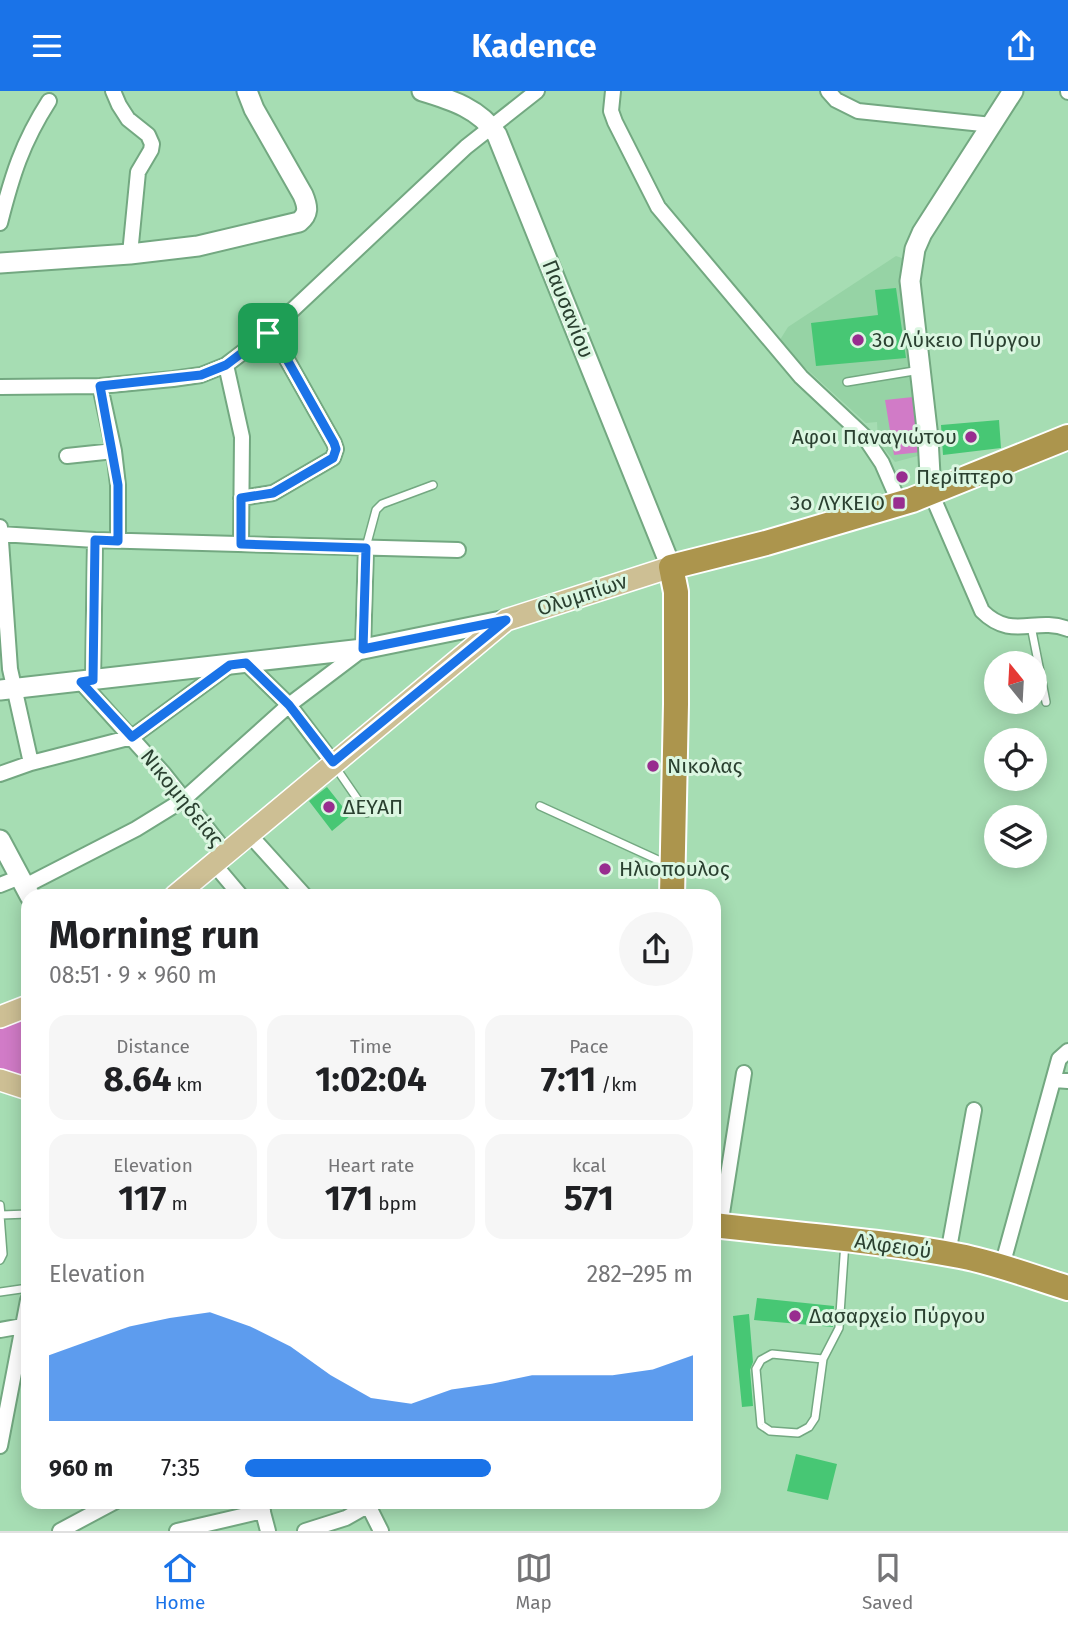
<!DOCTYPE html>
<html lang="en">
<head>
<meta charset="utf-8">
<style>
  body { margin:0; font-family:"Fira Sans",sans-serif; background:#f6f6f6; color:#202124; height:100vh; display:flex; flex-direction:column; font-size:26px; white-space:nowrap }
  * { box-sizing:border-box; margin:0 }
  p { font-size:23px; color:#757577 }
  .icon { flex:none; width:38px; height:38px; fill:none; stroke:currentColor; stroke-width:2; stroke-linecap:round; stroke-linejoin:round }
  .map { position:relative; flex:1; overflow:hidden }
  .side { position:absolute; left:21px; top:798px; width:700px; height:620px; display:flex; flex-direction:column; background:#fff; border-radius:21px; box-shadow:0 4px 18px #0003 }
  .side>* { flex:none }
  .needle { width:46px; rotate:342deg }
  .tools { position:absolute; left:984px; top:560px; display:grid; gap:14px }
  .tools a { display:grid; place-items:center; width:63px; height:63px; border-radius:50%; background:#fff; box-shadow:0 4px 18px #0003; font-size:35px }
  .pin { position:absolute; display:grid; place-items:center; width:60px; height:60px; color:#fff; margin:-30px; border-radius:14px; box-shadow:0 4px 10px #0006 }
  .round { display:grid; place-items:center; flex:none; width:74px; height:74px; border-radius:37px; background:#f6f6f6 }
  .summary { display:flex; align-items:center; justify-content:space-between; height:119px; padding:0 28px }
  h1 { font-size:38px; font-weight:700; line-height:52px }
  .figures { display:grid; grid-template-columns:repeat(3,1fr); gap:10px; height:119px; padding:7px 28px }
  .figures div { display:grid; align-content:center; border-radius:18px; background:#f6f6f6; text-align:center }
  .figures b { font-size:35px; font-weight:700 }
  .figures small { font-size:19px; font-weight:400 }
  .figures p { font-size:19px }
  .chart { height:196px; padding:14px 28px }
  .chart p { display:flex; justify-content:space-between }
  .chart svg { width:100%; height:126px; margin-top:7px; fill:#1a73e8; opacity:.7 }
  ul { padding:0 28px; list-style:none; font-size:23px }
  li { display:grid; grid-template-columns:112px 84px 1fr; align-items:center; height:52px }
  li i { height:18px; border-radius:9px; background:#1a73e8 }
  header { display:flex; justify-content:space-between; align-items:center; height:91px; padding:0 28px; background:#1a73e8; color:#fff; font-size:32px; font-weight:700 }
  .tab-bar { display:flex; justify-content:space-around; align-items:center; height:98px; border-top:2px solid #e0e0e0; background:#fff; font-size:19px; color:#757577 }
  .tab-bar a { display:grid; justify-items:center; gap:4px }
  .tab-bar .on { color:#1a73e8 }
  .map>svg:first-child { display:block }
  .built { fill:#96d3a5 }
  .green { fill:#d17bc7 }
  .building { fill:#47c774 }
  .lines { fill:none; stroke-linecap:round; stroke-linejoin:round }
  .lane-casing { stroke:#73a881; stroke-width:10 }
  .street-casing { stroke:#73a881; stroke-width:18 }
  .secondary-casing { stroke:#73a881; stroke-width:23 }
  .primary-casing { stroke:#fff; stroke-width:24 }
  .highway-casing { stroke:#fff; stroke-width:28 }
  .lane { stroke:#fff; stroke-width:7 }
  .street { stroke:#fff; stroke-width:14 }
  .secondary { stroke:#fff; stroke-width:19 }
  .primary { stroke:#cdbf94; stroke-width:21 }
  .highway { stroke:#ac954d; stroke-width:24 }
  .route-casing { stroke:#fff; stroke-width:14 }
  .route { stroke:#1a73e8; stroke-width:9 }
  .poi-dot { fill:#982d8f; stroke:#dbf6e1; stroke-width:2.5 }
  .labels { text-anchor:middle; stroke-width:6; stroke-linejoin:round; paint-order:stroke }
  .street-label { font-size:21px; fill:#2a4030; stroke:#dbf6e1 }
  .poi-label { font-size:21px; fill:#2a4030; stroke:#dbf6e1; text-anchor:start }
</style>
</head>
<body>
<header><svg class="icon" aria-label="menu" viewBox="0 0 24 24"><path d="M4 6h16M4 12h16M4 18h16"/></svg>Kadence<svg class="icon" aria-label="share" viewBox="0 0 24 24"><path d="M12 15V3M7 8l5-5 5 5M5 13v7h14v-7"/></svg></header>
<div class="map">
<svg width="1068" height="1440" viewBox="0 0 1068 1440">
  <rect width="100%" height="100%" fill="#a6ddb3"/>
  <path class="built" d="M896,165L902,167L925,363L895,371L878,350L877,331L866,332L778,252L788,236Z"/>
  <path class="green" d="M913,306L921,361L894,364L885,309Z
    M28,926V986L0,978V935Z"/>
  <path class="building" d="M896,197L906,267L816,275L811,232L878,224L875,199Z
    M999,329L1001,357L943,364L941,334Z
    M327,696L350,725L332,740L309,710Z
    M757,1207L834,1215L833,1236L754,1229Z
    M749,1223L753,1271L750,1279L753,1315L742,1316L733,1225Z
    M796,1363L837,1373L828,1409L787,1400Z"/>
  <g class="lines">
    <defs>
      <path id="lane" d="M847,291L920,279
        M366,456L376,419L382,413L433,394
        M1031,535L1046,611
        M334,674L367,722
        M540,715L669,774
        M0,1114L1,1124L28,1123
        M0,1124L3,1163L0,1169
        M0,1201L28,1197
        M823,1268L772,1263L761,1269L756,1278L761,1334L770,1340L798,1342L809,1336L815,1327L823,1268L839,1237L845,1151"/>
      <path id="street" d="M113,0L119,14L128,28L148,44L152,53L151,59L138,81L130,163
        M613,0L611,20L615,31L658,116L801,286L864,345L882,372L899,411
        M828,0L836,9L858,20L992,34
        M1068,0V1
        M0,132C12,85 22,52 49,10
        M226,274L242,346L241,453
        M100,295L114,360
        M0,296L100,295L173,288L201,284L226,274L268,242L466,56L537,0
        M67,365L114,360L118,394V450
        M931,402L982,520C1012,550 1035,525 1068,538
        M241,407L273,402L333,367L336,358L334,352L285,265L268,242
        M0,436L10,578L31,672
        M0,443L95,449L458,459
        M246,572L289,614L333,672
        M93,589L95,449
        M81,591L164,683L226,761
        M0,683L31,672L132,646L230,574
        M249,743L305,805
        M214,773L241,805
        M0,794L20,786
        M25,795L136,738L183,709L289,614L363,558L366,457
        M1054,989L1068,990
        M720,1135L744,982
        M948,1163L974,1019
        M1002,1175L1059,968L1068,960
        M0,1239L28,1234
        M0,1355L28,1209
        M260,1410L268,1440
        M369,1416L381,1440
        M60,1440L116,1410
        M177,1440L263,1420
        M305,1440L346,1427L376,1410"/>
      <path id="secondary" d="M422,0C452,9 480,18 497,44L671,476
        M0,172L130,163L198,155L299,131C309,123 308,116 303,104L254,18L247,0
        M931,402L928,347L910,190L915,158L922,142L1013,0
        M0,599L363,558L506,529
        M0,749L30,805"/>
      <path id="primary" d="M175,805L506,529L671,476
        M0,926L28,915
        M0,989L28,998"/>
      <path id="highway" d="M672,805L676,613V501L671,476L766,452L912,409L1068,346
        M714,1134C796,1144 878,1149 960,1165C997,1172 1032,1186 1068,1197"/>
    </defs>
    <use href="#lane" class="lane-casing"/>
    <use href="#street" class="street-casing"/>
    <use href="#secondary" class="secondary-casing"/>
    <use href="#primary" class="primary-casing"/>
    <use href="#highway" class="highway-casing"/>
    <use href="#lane" class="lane"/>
    <use href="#street" class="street"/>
    <use href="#secondary" class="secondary"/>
    <use href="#primary" class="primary"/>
    <use href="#highway" class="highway"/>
  </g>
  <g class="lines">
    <defs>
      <path id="route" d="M268,242L285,265L334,352L336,358L333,367L273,402L241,407V453L366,457L363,558L506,529L333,671L289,614L246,572L230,574L132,646L81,591L93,589L95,449L118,450V394L100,295L201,284L226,274Z"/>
    </defs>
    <use href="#route" class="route-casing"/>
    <use href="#route" class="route"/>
  </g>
  <g class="poi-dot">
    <circle cx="858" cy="249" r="7"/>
    <circle cx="971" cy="346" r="7"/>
    <circle cx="902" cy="386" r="7"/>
    <rect x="892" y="405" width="14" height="14" rx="3.5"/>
    <circle cx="653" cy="675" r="7"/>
    <circle cx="329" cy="716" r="7"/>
    <circle cx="605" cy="778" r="7"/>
    <circle cx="795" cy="1225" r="7"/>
  </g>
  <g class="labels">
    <g class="street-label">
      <text transform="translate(568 218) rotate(68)" y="7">Παυσανίου</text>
      <text transform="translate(582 504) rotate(-18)" y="7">Ολυμπίων</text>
      <text transform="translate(182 707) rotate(51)" y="7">Νικομηδείας</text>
      <text transform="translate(893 1155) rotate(8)" y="7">Αλφειού</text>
    </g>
    <g class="poi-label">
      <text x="872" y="256">3o Λύκειο Πύργου</text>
      <text x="957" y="353" text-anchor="end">Αφοι Παναγιώτου</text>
      <text x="916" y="393">Περίπτερο</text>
      <text x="885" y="419" text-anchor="end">3ο ΛΥΚΕΙΟ</text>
      <text x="667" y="682">Νικολας</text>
      <text x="343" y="723">ΔΕΥΑΠ</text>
      <text x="619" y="785">Ηλιοπουλος</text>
      <text x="809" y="1232">Δασαρχείο Πύργου</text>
    </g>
  </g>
</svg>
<div class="tools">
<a><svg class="needle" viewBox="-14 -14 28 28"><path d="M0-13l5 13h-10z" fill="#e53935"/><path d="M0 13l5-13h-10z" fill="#757577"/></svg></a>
<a><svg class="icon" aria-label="locate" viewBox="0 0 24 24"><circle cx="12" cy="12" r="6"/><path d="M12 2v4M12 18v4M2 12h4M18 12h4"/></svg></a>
<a><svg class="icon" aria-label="layers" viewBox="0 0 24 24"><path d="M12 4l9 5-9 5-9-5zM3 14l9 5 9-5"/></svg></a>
</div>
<div class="pin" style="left:268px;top:242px;background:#1e9e55"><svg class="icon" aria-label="arrive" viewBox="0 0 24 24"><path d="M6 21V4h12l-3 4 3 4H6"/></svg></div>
<section class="side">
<div class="summary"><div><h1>Morning run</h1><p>08:51 · 9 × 960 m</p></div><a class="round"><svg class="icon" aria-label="share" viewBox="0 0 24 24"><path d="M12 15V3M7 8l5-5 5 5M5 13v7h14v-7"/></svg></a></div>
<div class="figures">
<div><p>Distance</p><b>8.64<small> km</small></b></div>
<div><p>Time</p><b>1:02:04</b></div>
<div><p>Pace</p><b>7:11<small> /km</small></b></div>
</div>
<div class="figures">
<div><p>Elevation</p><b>117<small> m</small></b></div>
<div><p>Heart rate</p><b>171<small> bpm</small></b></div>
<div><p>kcal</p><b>571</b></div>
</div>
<div class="chart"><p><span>Elevation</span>282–295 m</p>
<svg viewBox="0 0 160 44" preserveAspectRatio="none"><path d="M0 44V21L10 16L20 11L30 8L40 6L50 11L60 18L70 28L80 36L90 38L100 33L110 31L120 28L130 28L140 28L150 26L160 21V44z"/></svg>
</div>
<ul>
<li><b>960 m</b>7:35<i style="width:55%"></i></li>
</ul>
</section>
</div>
<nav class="tab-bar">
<a class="on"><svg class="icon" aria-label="home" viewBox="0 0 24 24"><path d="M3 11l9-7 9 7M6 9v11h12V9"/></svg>Home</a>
<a><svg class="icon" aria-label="map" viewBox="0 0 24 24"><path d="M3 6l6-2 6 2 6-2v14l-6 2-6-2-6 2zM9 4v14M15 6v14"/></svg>Map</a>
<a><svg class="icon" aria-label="saved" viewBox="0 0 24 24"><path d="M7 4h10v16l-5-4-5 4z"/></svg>Saved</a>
</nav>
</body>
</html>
